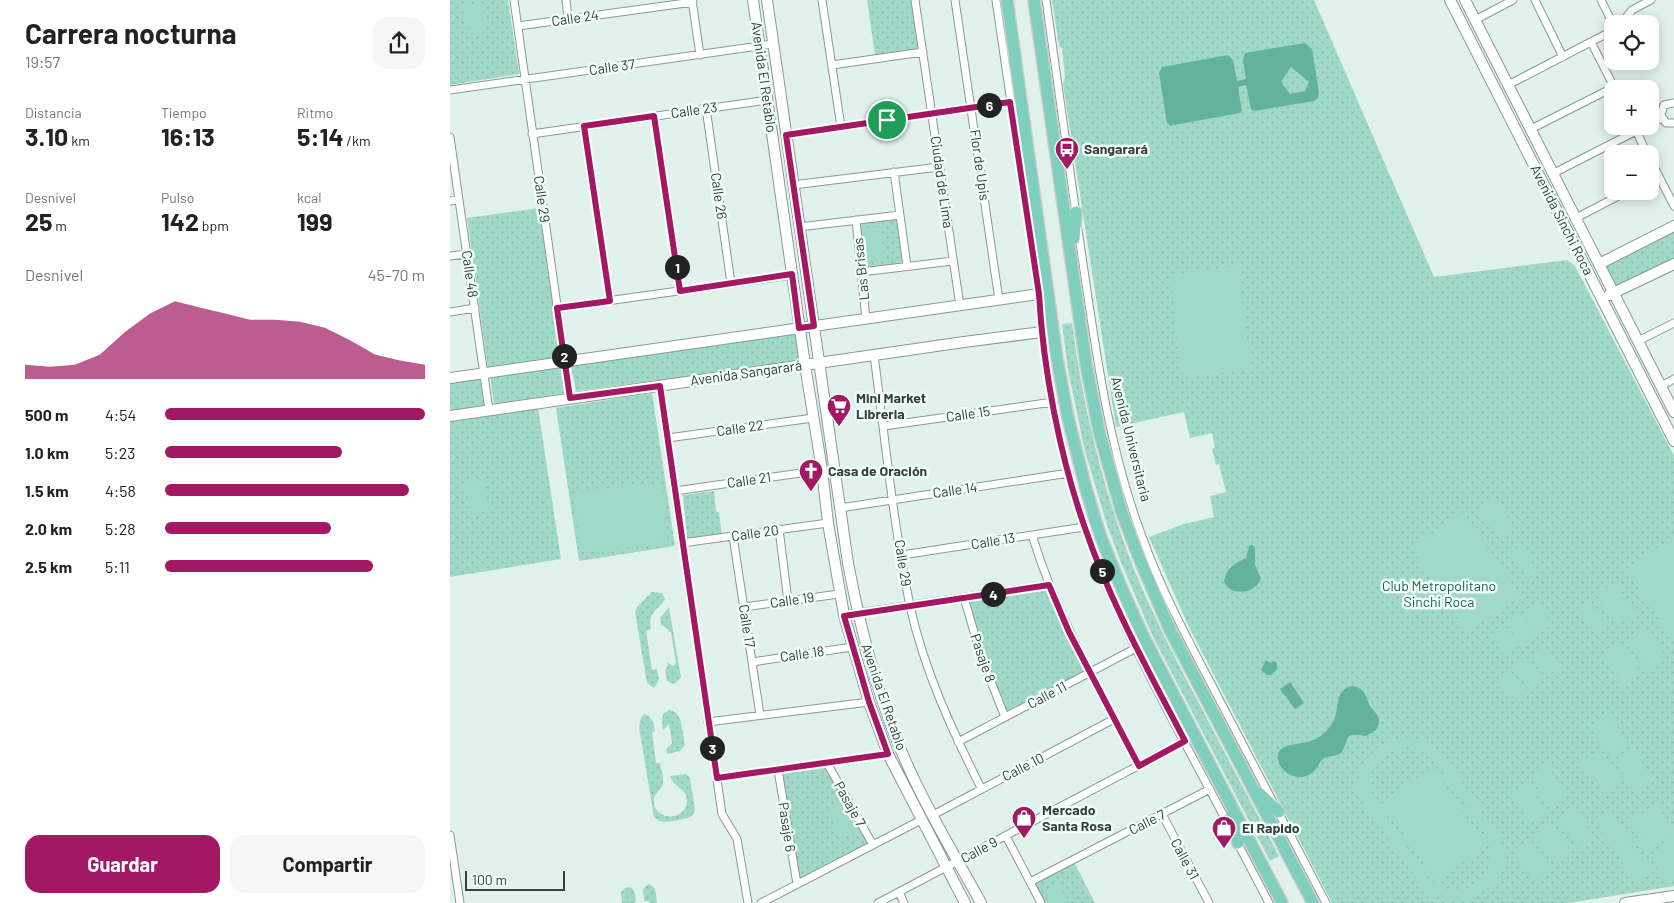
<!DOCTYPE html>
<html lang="es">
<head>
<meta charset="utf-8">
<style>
  body { margin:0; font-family:Barlow,sans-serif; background:#f6f6f6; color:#222; height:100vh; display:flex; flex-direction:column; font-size:19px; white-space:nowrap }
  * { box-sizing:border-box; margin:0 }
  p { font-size:16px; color:#767676 }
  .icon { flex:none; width:28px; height:28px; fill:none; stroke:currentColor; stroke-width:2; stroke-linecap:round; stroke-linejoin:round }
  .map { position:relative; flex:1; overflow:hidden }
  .panel { display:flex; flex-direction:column; background:#fff; width:450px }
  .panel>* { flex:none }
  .fabs { position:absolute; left:1154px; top:15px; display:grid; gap:10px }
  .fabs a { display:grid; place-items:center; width:55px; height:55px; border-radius:10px; background:#fff; box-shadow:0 2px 12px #0003; font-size:25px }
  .scale { position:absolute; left:15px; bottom:12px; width:100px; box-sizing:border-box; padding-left:5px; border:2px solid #383e3c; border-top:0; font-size:14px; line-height:18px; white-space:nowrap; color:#383e3c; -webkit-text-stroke:4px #effef9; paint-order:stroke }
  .pin { position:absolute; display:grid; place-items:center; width:42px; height:42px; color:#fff; margin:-21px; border:2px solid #fff; border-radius:50%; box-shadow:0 1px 5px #0007 }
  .km { position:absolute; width:25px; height:25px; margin:-12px; border-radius:50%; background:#222; color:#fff; font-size:14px; line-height:25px; text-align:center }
  .round { display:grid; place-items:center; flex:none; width:52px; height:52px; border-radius:15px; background:#f6f6f6 }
  .head { display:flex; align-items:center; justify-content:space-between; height:85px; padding:0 25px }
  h1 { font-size:28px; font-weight:700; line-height:38px }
  .metrics { display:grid; grid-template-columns:repeat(3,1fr); gap:8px; height:85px; padding:5px 25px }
  .metrics div { display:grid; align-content:center }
  .metrics b { font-size:25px; font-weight:700 }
  .metrics small { font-size:14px; font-weight:400 }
  .metrics p { font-size:14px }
  .chart { height:140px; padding:10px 25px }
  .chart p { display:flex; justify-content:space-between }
  .chart svg { width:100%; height:90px; margin-top:5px; fill:#a21862; opacity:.7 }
  .primary-button { display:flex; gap:10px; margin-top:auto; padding:10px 25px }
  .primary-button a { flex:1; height:58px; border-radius:15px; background:#a21862; color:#fff; font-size:20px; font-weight:700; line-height:58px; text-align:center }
  .primary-button a+a { background:#f6f6f6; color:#222 }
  ul { padding:0 25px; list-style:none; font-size:16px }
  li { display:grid; grid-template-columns:80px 60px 1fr; align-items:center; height:38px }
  li i { height:12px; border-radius:6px; background:#a21862 }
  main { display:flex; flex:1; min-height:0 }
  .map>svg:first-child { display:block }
  .green { fill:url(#green-dots) }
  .pitch { fill:#a0d9c8; fill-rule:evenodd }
  .water { fill:#62b29d; fill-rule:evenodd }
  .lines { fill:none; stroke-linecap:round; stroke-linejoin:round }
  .street-casing { stroke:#8a9994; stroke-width:9 }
  .secondary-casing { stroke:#8a9994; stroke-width:12 }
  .primary-casing { stroke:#cbcdcc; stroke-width:14 }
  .street { stroke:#fff; stroke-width:7 }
  .secondary { stroke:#fff; stroke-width:10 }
  .primary { stroke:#7fcebe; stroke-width:11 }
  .route-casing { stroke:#fff; stroke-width:10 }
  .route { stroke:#a21862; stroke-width:6 }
  .labels { text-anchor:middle; stroke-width:5; stroke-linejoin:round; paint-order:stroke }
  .street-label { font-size:14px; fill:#383e3c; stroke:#effef9 }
  .poi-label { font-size:14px; font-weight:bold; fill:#383e3c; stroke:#effef9; text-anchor:start }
  .park-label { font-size:14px; fill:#1f5f50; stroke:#effef9 }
</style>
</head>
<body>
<main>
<section class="panel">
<div class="head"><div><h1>Carrera nocturna</h1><p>19:57</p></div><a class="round"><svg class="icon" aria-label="share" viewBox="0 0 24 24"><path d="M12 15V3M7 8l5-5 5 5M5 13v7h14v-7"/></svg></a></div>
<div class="metrics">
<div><p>Distancia</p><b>3.10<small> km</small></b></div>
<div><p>Tiempo</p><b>16:13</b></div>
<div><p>Ritmo</p><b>5:14<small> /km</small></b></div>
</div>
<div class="metrics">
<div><p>Desnivel</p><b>25<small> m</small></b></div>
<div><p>Pulso</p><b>142<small> bpm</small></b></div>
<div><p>kcal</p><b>199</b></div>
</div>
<div class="chart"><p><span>Desnivel</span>45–70 m</p>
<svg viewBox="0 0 160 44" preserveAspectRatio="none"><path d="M0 44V37L10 38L20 37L30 32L40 21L50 12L60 6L70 9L80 12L90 15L100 15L110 16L120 19L130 25L140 32L150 35L160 37V44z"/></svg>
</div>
<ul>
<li><b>500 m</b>4:54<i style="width:100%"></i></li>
<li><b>1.0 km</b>5:23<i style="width:68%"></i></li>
<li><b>1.5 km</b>4:58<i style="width:94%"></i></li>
<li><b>2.0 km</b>5:28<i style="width:64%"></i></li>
<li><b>2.5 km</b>5:11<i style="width:80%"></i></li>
</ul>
<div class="primary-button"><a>Guardar</a><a>Compartir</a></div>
</section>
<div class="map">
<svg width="1224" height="903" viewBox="0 0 1224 903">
  <defs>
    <pattern id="green-dots" width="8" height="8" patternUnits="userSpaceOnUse" patternTransform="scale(1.25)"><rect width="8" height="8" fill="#a0d9c8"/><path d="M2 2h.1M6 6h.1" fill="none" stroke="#8bbbad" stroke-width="1.8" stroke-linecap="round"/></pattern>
  </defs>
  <rect width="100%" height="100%" fill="#e1f1ec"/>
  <path class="green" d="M0,0H58L69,74L0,85Z
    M417,0H461L468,49L425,55Z
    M602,0H864L984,277L1117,260L1125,266L1224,456V886L1119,903H882L739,627L699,537L734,524L764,517L760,496L776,492L769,464L766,465L762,449L765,448L762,433L740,438L734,412L666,427L613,84L615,77L612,48L609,46Z
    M89,208L110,358L38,369L17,218Z
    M448,218L453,263L414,268L409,223Z
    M1224,228V259L1166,288L1154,263Z
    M622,323C632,401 650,477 677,551C697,604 723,655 750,705C776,755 803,806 829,856L820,861L703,637L670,560L657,525L635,451L618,370L612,324Z
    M346,333L351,361L126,391L121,366Z
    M112,365L116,393L44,404L40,376Z
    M30,376L34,407L0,412V380Z
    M202,393L225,546L129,561L106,408Z
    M88,408L111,559L0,577V422Z
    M264,491L266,511L269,513L272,534L237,538L233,495Z
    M598,590L615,631L635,672L557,711L536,657L519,601Z
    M202,592L212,593L215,599C207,612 198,611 201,629L196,631L202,670L207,669L209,680L204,688L197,683L185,612L188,606Z
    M219,607L231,678L224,684L217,681L215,671L218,665L217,662L223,666L226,663L221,632H219L218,629L211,625L210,618Z
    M219,710C233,711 232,733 235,745L230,751L217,754L216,750L222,743L219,724L213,730L212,719L213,714Z
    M194,714C202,716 204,724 205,731L202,732L206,763H210C211,769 214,777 213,783C212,791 202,793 204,804C208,822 236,820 237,801C237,788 223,787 220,776L236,774L240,778L245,810L243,815L240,817C230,820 211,826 204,817L189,727L191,718Z
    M379,767L421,843L347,881L331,773Z
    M624,862L645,903H594L584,883Z
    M198,884C207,886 206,895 207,903H200L199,901H194L193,889Z
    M180,887C185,890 187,898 185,903H172L171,892L175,888Z"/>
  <path class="pitch" d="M32,3L36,32L18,34L15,5Z
    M431,227L434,259L415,261L411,229Z
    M788,266L801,369L733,378L720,275Z
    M35,480L39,511L20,514L16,483Z
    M212,483L218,543L130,552L124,492Z
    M1043,498L1066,529L1050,540L1028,509Z
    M1013,512L1071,596L1018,632L961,548Z
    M1224,537V641L1176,570Z
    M1070,546L1089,573L1079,580L1060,553Z
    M1165,582L1186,613L1167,625L1147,595Z
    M1140,600L1158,628L1147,635L1128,608Z
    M1087,602L1102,624L1088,633L1073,612Z
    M1070,613L1085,635L1071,645L1056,623Z
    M1053,625L1069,646L1055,656L1040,635Z
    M1195,628L1216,658L1197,671L1177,640Z
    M1171,644L1192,674L1173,687L1153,656Z
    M1094,646L1110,667L1096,677L1080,656Z
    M1078,658L1093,680L1079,690L1064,668Z
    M1060,671L1076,692L1062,702L1046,680Z
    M1158,715L1180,745L1162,758L1140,728Z
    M951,738C968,738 979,741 991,752C1004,771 1017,790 1030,810C1039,823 1052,837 1054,853C1057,871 1044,885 1030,894C1013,903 997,903 980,893L977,894L902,787C910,781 910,779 912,770C918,751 933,742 951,738ZM955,747L965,748L981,756L1037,835C1039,841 1041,847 1041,854C1041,874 1021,894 1000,891C991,889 983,883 977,877L923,796C916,770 928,752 955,747Z
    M1182,748L1204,779L1185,792L1164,761Z
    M1149,749L1171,780L1153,793L1131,762Z
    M1098,766L1119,796L1102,808L1081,777Z
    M983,768L1036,846L985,880L932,802Z
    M1077,782L1097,812L1080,824L1060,793Z
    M394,801L409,830L392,839L377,810Z
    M1206,804L1215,818L1187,837L1177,823Z
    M1125,808L1145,839L1129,850L1108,820Z
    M1160,809L1181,839L1164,851L1144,820Z
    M1216,819L1224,831V834L1197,852L1187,838Z
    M1102,823L1122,854L1106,865L1085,835Z
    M1080,839L1100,870L1083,881L1063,851Z
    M1224,840V881L1219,885L1200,856Z
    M1183,842L1203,873L1187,884L1166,853Z
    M608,883L618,903H600L594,891Z"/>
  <path class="water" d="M855,43L862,49L869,93L868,98L864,101L804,111L801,109L796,85L788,87L792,111L790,113L724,125L721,126L717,123L709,73L712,67L778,55L783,60L787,81L796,79L793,59L795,53ZM841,67L859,82L855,91L840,94L831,82Z
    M802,545L805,547V565L811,578C806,594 782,597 774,582C776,568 785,563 796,558L799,546Z
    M816,660L820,663L824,661L827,663V669L822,675H817L811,670Z
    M840,682L854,703L845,709L830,689Z
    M903,686C915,689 915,695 919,704C924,714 934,715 926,730L916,736C892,732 901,738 891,753C886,757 879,755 873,759C869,762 868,768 864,771C854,782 834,777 829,763C822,743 847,745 858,742C863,740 868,738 872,735C877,731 881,726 884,720C890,707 884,689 903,686Z"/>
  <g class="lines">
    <defs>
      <path id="street" d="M64,0L120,398
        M116,0L118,19
        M242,0L250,55
        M372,0L391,127
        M465,0L510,306
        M505,0L549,300
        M546,0L589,294C593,370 610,456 635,528C670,630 730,732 780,828
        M596,0L626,214
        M1085,0L1113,57
        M1151,0L1163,24
        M1025,20L1063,0
        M1171,24L1182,10L1201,0
        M68,26L243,2
        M1141,42L1165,89
        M382,65L473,52
        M1058,85L1162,31
        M0,90L323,44
        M1224,103L1214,105L1211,115L1216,123H1224
        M256,108L281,283
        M204,116L230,291
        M1200,124L1212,118
        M134,126L160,301
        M1184,126L1197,154
        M1081,129L1164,87
        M82,134L317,100
        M336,135L560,102
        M0,137L39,410
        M1200,159L1224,206
        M444,172L457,266
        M1104,173L1196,126
        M343,185L489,167
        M0,201L9,200
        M1126,218L1178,191
        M406,220L416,319
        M349,227L450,215
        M628,230C644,334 655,440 693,539C713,595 742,647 769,699C805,767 841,835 876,903
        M0,256L17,254
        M411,272L503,261
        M107,308L342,275
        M0,312L25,308
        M1188,341L1224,323
        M424,355C435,438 443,523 460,606C474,670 502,730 531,788
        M210,386L272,814L287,839L298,903
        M1211,386L1224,379
        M434,426L603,402
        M218,438L363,418
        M225,491L372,470
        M390,508L619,473
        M329,529L338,601
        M582,535C607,617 649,690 689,765
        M283,536L310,715
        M232,543L378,523
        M452,555L634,527
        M514,598L532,659L555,717
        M294,607L389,594
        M394,615L599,585
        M302,662L402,647
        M258,722L419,702
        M508,742L686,648
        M377,763L423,845
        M328,770L347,884
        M267,778L438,754
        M712,814L759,903
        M483,815L664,719
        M0,835L10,903
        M556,836L591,903
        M786,840L819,903
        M580,882L760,789
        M449,892L454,903
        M311,903L471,820
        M428,903L735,741"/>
      <path id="secondary" d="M303,0L355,365L372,470L378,523L394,615L419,702L438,754L515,903
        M317,0L398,563C411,632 428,701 457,764C478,812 506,857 531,903
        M1000,0L1224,441
        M1015,0L1224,412
        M1149,264L1224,226
        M1159,295L1224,264
        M0,378L589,294
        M0,416L514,342L592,332
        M1175,903L1224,896"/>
      <path id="primary" d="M557,0L607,359L618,418L636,489L650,535L671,587L694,638L832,903
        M584,0L636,364L649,431L672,513L690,560L720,630L863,903
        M624,239L626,212
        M809,793L829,812
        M781,816L788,843"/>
    </defs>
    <use href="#street" class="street-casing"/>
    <use href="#secondary" class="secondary-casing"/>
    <use href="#primary" class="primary-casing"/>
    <use href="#street" class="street"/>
    <use href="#secondary" class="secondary"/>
    <use href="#primary" class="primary"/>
  </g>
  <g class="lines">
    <defs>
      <path id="route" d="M560,102L589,294C593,369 610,457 635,528C660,602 699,672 735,741L689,766L619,632L599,585L394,616L419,702L438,754L267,778L210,386L120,398L107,308L160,301L134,126L204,116L230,291L342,274L349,328L364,326L336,135Z"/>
    </defs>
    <use href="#route" class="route-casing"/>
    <use href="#route" class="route"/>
  </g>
  <defs>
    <symbol id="bus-pin" viewBox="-11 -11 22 30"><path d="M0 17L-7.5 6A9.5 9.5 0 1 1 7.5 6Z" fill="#a21862" stroke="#effef9"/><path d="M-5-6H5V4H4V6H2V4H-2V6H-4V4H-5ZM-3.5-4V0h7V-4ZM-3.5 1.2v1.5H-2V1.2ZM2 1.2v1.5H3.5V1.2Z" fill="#fff"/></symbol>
    <symbol id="supermarket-pin" viewBox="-11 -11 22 30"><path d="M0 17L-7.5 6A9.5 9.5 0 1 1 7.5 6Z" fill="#a21862" stroke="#effef9"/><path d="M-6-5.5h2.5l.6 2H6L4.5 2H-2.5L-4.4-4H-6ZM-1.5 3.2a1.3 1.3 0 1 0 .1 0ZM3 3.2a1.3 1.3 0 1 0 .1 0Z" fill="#fff"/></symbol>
    <symbol id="church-pin" viewBox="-11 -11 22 30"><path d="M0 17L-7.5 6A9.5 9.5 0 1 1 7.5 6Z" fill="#a21862" stroke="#effef9"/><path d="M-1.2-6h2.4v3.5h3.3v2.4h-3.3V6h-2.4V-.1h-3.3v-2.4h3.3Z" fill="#fff"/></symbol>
    <symbol id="shop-pin" viewBox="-11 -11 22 30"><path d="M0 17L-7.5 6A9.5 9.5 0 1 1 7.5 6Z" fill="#a21862" stroke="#effef9"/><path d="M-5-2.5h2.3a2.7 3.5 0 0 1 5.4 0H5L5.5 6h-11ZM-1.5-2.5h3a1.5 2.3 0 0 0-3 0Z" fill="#fff"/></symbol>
  </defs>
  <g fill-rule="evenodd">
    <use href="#bus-pin" x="603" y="135" width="28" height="38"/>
    <use href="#supermarket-pin" x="375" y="392" width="28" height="38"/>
    <use href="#church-pin" x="347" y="457" width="28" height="38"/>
    <use href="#shop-pin" x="560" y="804" width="28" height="38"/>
    <use href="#shop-pin" x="760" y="814" width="28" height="38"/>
  </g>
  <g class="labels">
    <g class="street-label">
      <text transform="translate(125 18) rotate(-8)" y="5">Calle 24</text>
      <text transform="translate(162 67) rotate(-8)" y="5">Calle 37</text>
      <text transform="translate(314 77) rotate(82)" y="5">Avenida El Retablo</text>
      <text transform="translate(244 110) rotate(-8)" y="5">Calle 23</text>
      <text transform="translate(530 165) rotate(82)" y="5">Flor de Upis</text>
      <text transform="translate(492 182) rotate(82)" y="5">Ciudad de Lima</text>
      <text transform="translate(269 196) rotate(82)" y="5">Calle 26</text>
      <text transform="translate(92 199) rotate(82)" y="5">Calle 29</text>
      <text transform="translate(1112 220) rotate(63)" y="5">Avenida Sinchi Roca</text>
      <text transform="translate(411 269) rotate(-96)" y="5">Las Brisas</text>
      <text transform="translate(20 274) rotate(82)" y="5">Calle 48</text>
      <text transform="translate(296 373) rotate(-8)" y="5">Avenida Sangarará</text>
      <text transform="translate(518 414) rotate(-8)" y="5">Calle 15</text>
      <text transform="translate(290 428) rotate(-8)" y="5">Calle 22</text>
      <text transform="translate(681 439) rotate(76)" y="5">Avenida Universitaria</text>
      <text transform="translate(299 480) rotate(-8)" y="5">Calle 21</text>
      <text transform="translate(505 490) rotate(-8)" y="5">Calle 14</text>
      <text transform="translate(305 533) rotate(-8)" y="5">Calle 20</text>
      <text transform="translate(543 541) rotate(-9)" y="5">Calle 13</text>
      <text transform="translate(453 563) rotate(81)" y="5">Calle 29</text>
      <text transform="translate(342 600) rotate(-8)" y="5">Calle 19</text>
      <text transform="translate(297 626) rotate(81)" y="5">Calle 17</text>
      <text transform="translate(352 654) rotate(-8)" y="5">Calle 18</text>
      <text transform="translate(533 658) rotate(71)" y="5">Pasaje 8</text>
      <text transform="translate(597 695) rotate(-28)" y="5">Calle 11</text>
      <text transform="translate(434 697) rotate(71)" y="5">Avenida El Retablo</text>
      <text transform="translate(573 767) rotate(-27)" y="5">Calle 10</text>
      <text transform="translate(400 804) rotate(61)" y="5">Pasaje 7</text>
      <text transform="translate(697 822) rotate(-27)" y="5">Calle 7</text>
      <text transform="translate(337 827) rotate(81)" y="5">Pasaje 6</text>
      <text transform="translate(529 850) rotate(-28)" y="5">Calle 9</text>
      <text transform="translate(735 859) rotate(62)" y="5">Calle 31</text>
    </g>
    <g class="poi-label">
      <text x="634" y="154">Sangarará</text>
      <text x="406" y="403">Mini Market<tspan x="406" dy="16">Libreria</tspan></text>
      <text x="378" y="476">Casa de Oración</text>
      <text x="592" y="815">Mercado<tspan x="592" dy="16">Santa Rosa</tspan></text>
      <text x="792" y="833">El Rapido</text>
    </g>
    <g class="park-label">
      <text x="989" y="591">Club Metropolitano<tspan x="989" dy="16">Sinchi Roca</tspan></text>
    </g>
  </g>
</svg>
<div class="fabs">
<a><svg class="icon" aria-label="locate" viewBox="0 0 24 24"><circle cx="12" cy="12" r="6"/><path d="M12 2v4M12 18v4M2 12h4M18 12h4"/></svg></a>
<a>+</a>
<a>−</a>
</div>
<div class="scale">100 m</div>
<div class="pin" style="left:437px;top:120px;background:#1e9e55"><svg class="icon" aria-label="arrive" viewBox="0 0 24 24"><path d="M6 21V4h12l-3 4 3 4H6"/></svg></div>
<b class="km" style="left:227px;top:267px">1</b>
<b class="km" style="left:114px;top:356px">2</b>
<b class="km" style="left:262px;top:748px">3</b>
<b class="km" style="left:543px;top:594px">4</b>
<b class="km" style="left:652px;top:571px">5</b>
<b class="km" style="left:539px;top:105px">6</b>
</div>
</main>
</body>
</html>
